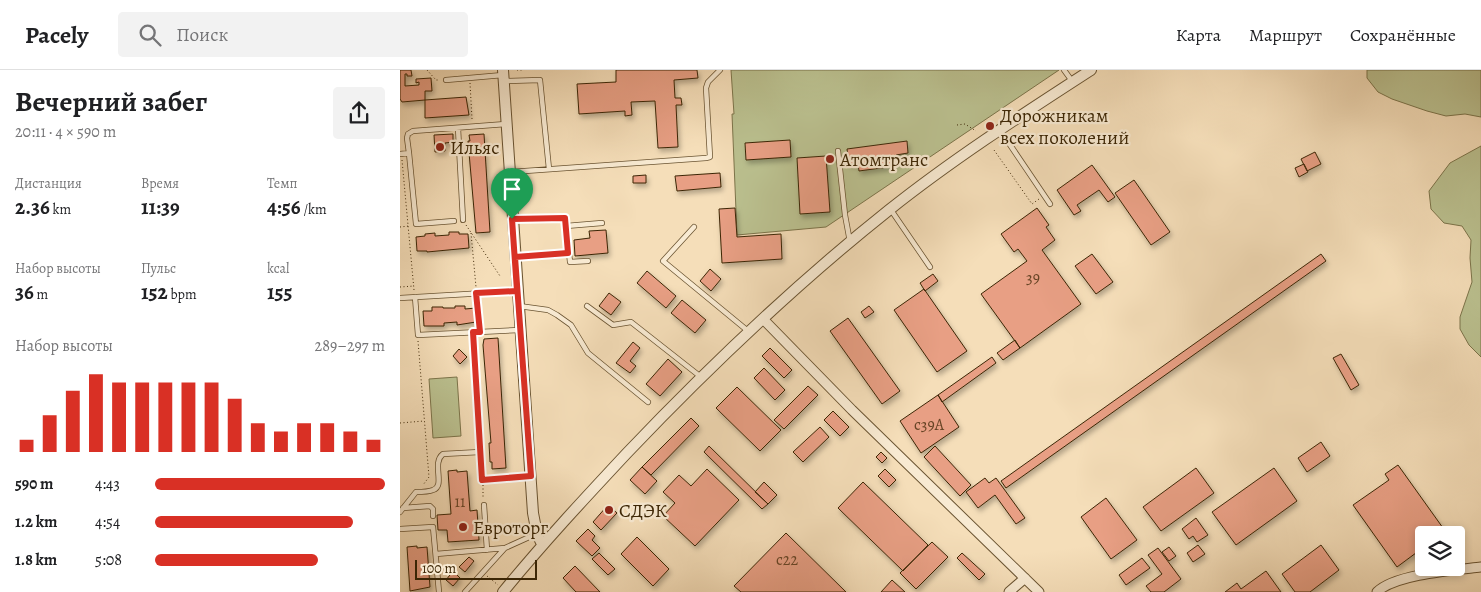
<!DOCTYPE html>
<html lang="ru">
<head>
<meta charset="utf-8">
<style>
  body { margin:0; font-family:Alegreya,serif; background:#f2f2f2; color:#202124; height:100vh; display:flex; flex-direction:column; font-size:19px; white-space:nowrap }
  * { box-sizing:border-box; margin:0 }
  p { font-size:16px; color:#757577 }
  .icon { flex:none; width:28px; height:28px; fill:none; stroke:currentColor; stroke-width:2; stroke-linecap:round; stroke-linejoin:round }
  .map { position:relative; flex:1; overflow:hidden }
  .drawer { display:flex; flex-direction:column; background:#fff; width:400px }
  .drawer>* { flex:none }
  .controls { position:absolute; left:1015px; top:456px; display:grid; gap:10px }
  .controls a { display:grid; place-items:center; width:50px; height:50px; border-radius:5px; background:#fff; box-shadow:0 2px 8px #0003; font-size:25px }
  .scale { position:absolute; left:15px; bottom:12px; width:122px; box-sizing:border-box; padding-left:5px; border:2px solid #3c2605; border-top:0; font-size:14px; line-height:18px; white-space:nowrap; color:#3c2605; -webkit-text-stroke:4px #f8ead2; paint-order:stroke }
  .pin { position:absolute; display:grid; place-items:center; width:42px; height:42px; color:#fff; margin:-51px -21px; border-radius:50% 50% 50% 0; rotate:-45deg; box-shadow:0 0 5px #0007 }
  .pin .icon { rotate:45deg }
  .round { display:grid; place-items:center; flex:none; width:52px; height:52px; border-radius:5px; background:#f2f2f2 }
  .overview { display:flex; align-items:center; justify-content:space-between; height:85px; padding:0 15px }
  h1 { font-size:28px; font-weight:700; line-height:38px }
  .figures { display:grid; grid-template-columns:repeat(3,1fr); gap:8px; height:85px; padding:5px 15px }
  .figures div { display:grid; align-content:center }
  .figures b { font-size:21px; font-weight:700 }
  .figures small { font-size:14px; font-weight:400 }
  .figures p { font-size:14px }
  .chart { height:140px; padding:10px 15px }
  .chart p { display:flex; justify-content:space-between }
  .chart svg { width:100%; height:90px; margin-top:5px; stroke:#d93025; stroke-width:6 }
  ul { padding:0 15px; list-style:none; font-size:16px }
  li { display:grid; grid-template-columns:80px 60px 1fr; align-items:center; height:38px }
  li i { height:12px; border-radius:6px; background:#d93025 }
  header { display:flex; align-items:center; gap:30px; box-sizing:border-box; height:70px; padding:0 25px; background:#fff; border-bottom:1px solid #e0e0e0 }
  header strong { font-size:24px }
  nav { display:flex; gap:28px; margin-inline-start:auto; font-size:18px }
  .search { width:350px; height:45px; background:#f2f2f2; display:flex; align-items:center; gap:12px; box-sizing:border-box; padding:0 18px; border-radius:5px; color:#757577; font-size:19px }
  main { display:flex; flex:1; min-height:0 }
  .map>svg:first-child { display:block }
  .green { fill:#bbc190; stroke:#7c744a }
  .building { fill:#e89f84; stroke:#3c2605; filter:url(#shadow) }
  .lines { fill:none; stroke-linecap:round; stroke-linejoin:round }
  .service-casing { stroke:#6a5432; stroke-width:6 }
  .minor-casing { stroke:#6a5432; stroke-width:11 }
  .tertiary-casing { stroke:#6a5432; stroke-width:12 }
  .path { stroke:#3c2605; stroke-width:1; stroke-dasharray:1 2.5; stroke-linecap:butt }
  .service { stroke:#f8ead2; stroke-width:4.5 }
  .minor { stroke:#f8ead2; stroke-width:9 }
  .tertiary { stroke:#f8ead2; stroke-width:10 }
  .route-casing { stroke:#fff; stroke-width:10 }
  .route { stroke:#d93025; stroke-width:6 }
  .poi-dot { fill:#8f2418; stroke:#f8ead2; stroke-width:2 }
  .labels { text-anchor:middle; stroke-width:4.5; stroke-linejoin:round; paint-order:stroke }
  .number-label { font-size:16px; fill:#674425 }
  .poi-label { font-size:19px; fill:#3c2605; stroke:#f8ead2; text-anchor:start }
</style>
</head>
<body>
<header>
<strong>Pacely</strong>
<div class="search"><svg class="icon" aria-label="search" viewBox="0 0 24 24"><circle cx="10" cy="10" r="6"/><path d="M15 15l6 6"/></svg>Поиск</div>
<nav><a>Карта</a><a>Маршрут</a><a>Сохранённые</a></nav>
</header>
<main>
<section class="drawer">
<div class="overview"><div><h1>Вечерний забег</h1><p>20:11 · 4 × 590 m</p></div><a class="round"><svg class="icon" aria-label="share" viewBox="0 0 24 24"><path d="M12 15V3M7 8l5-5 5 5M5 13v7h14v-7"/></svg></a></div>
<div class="figures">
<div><p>Дистанция</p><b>2.36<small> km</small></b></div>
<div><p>Время</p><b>11:39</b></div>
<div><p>Темп</p><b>4:56<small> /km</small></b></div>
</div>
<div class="figures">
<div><p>Набор высоты</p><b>36<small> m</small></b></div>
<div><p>Пульс</p><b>152<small> bpm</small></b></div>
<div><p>kcal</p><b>155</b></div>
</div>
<div class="chart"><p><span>Набор высоты</span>289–297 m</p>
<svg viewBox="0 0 160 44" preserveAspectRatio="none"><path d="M5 44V38M15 44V26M25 44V14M35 44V6M45 44V10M55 44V10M65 44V10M75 44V10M85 44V10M95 44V18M105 44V30M115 44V34M125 44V30M135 44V30M145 44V34M155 44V38"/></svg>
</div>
<ul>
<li><b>590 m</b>4:43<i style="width:100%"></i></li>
<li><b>1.2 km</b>4:54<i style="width:86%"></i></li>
<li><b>1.8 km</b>5:08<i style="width:71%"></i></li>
</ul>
</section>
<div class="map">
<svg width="1081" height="522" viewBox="0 0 1081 522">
  <defs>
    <filter id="shadow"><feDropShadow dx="2" dy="3.5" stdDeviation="2.5" flood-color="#0004"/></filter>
  </defs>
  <rect width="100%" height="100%" fill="#f5deb9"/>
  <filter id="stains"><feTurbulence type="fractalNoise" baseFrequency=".004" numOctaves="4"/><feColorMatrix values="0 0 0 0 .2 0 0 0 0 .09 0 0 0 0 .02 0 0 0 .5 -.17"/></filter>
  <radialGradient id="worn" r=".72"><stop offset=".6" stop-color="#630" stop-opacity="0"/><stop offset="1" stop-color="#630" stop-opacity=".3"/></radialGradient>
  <path class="green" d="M331,0H659L426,157L337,165L332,44H334Z
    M967,0H1081V47L1065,44L1046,46L1027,41L992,29L978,22L967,8Z
    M1081,76V287L1069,275L1060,259V247L1072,212L1070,188L1071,170L1062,156L1044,153L1031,139L1029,121L1050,93Z
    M57,307L61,366L33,368L29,309Z"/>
  <path class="building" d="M0,0H11L12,6H7V4H5V16L19,15V12L16,13V9L31,8L32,21H25V30L2,32L0,29Z
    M216,0H297L298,8L274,10L275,28H281L282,35H276L278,77L258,78L255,31L231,32L232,45L225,46V41L179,44L177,14L216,12Z
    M66,27L69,45L25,48V30Z
    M53,64V72L45,73V81L35,82L34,65Z
    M84,64L90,162L76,163L68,71H70L69,65Z
    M390,70L391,87L346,90L345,73Z
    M507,71L508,83L496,85L497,94L488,95V97L459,101L458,93L449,94L447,79Z
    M915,82L921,94L907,101L901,89Z
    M426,86L430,142L400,144L397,88Z
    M904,94L908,102L899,107L895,98Z
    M692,95L715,127L708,132L699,120L677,135L681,141L674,145L657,120Z
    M320,103L321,117L277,121L275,106Z
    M246,105V113H233V106Z
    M734,110L770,162L751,175L715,123Z
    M335,138L337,167L381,164L382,189L322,193L319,139Z
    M637,138L649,155L646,157L655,170L642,180L681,234L620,278L581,224L627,191L618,179L614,182L601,164Z
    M206,160L208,183L175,186L174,170L190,168L189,161Z
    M49,162H59V164H68L69,178L27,182V181H17L16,167L25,166V164L35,163V166L49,165Z
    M692,184L713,212L696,224L675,196Z
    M921,184L926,191L606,418L601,411Z
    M310,199L321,209L311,221L300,211Z
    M247,201L276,226L266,238L237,213Z
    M533,204L538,211L525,221L520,213Z
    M524,219L567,281L537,302L494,240Z
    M209,223L221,232L211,245L199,236Z
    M282,230L306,250L295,263L271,243Z
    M55,236H65V239L76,238V252L57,255V252L44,253V256H24L23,241H32V237H43V238H55Z
    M469,236L474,242L465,248L461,242Z
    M448,248L500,321L482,334L430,261Z
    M98,268L106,398L92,399V392H90L89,373H91L83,275L84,269Z
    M615,270L620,278L603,290L597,283Z
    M233,272L240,278L230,291L236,296L230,303L216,293Z
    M370,278L392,300L384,308L362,286Z
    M59,279L67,287L60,294L53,286Z
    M941,284L959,315L951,320L933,288Z
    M592,287L596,293L542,332L538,325Z
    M268,289L282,302L260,326L246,314Z
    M364,298L385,320L375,330L354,308Z
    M408,316L418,325L384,359L374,350Z
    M337,317L381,360L360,381L316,338Z
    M538,325L559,357L521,383L500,351Z
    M433,341L449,357L440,366L424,350Z
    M291,348L299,356L251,405L242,397Z
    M420,357L429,367L403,392L393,382Z
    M921,372L930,386L907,402L898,388Z
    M309,376L368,434L362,439L304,382Z
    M535,376L571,415L560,426L524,387Z
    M481,382L487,388L482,393L476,387Z
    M998,395L1048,465H1024V477L997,497L953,435L989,410L985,404Z
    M242,397L257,411L245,424L230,410Z
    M796,398L814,423L761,461L743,437Z
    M874,398L897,431L836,475L812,442Z
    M307,399L339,430L295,476L263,446L275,433L263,422L279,405L291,416Z
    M485,399L496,410L489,417L478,406Z
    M57,400V402L67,401L70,441L77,440L79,470L48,472L47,460H38L37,445L51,444L48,401Z
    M585,408L589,413L596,408L625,448L616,454L595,425L578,438L566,422Z
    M364,412L377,425L368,434L355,422Z
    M463,412L528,475L503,501L438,438Z
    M706,428L737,470L711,489L681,447Z
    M208,435L217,443L201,460L193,452Z
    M796,448L808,465L797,472L793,466L789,469L782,459Z
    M188,459L195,466L192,470L200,478L192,486L176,471Z
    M386,463L446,522H341L334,516Z
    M237,467L269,499L253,516L221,484Z
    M532,472L548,487L516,519L500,503Z
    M798,475L805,484L793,492L787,483Z
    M921,475L939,500L910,522H895L882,504Z
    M17,476V478L27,477L30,517L10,521L7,477Z
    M769,477L776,486L769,491L762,482Z
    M758,478L781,509L764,522H751L746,516L762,504L748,485Z
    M199,483L215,499L208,505L192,489Z
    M562,483L585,504L579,510L557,488Z
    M69,487L74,491L65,502L59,497Z
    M742,488L750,498L726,515L719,505Z
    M175,496L200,522H176L163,508Z
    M53,501L60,508L53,516L46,510Z
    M866,501L881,522H825L837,513L841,519Z
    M492,510L505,522H481Z"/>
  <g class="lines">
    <defs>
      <path id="service" d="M664,0L672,11
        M46,10L103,5
        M104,11L140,10L149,99
        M58,58L63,150
        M600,60L650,134
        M438,81L445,145L450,172
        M9,83L16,154L54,151
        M0,84L9,83L7,68L8,64L13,61L106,54
        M111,102L306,88L310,87L306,18L308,12L320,0
        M491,140L530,197
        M112,149L164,147L166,149V156
        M294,157L263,191L348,261
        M169,183L170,192L188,191
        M116,187L169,183L166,156L202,153
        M15,227L18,265L120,260
        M0,228L117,221
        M119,236L148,240L157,245L171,255L188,283L248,332
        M187,236L213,255L231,252L301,307
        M73,262L82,410L130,406
        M84,435L87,480
        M3,438L30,436L33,439V446
        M0,442L16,422C22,422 28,422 33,420C46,416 31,393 43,384L80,382
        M0,459L33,457L39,522
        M36,484L105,478L136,464
        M65,522L104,479"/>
      <path id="minor" d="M363,249L452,340L639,522
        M609,522L625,508
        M977,522C995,504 1055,500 1081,497"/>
      <path id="tertiary" d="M103,0L133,443L137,464L142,474
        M103,522C143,473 185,428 227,383C309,297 396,214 489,140C553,89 623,44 691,0"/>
    </defs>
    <use href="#service" class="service-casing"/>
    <use href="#minor" class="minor-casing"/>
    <use href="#tertiary" class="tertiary-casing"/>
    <path class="path" d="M27,0L36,10H40
      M117,0H123
      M70,13L72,49
      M557,55L565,54L576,61
      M594,80L632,134L639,129
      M2,90L14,220
      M66,155L100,206
      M0,157L9,156
      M71,163L76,217
      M0,217L14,216
      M77,231L79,257
      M18,271L29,407L23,415
      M0,353L24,351
      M83,415V429
      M87,506L98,515"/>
    <use href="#service" class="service"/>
    <use href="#minor" class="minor"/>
    <use href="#tertiary" class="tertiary"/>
  </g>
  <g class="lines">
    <defs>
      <path id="route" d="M112,149L117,221L76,223L80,262H73L82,410L131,406L115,187L168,183L165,148L112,149"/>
    </defs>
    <use href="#route" class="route-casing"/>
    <use href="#route" class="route"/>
  </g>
  <g class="poi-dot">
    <circle cx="590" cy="56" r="5"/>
    <circle cx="40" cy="77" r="5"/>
    <circle cx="430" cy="89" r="5"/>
    <circle cx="209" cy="440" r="5"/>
    <circle cx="63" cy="457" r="5"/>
  </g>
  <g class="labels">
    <g class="number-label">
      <text x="633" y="213">39</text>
      <text x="529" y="360">с39А</text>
      <text x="60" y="437">11</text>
      <text x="387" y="495">с22</text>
    </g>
    <g class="poi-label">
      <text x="600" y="52">Дорожникам<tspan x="600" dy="22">всех поколений</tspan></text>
      <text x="50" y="84">Ильяс</text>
      <text x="440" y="96">Атомтранс</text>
      <text x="219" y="447">СДЭК</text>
      <text x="73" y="464">Евроторг</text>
    </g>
  </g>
  <rect width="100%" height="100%" filter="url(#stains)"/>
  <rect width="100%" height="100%" fill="url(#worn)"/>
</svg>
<div class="controls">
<a><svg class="icon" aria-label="layers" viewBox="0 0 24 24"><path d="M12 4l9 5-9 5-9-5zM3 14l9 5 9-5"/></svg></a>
</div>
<div class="scale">100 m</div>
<div class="pin" style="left:112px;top:149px;background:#1e9e55"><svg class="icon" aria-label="arrive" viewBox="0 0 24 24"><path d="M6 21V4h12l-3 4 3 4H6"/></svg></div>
</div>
</main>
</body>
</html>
